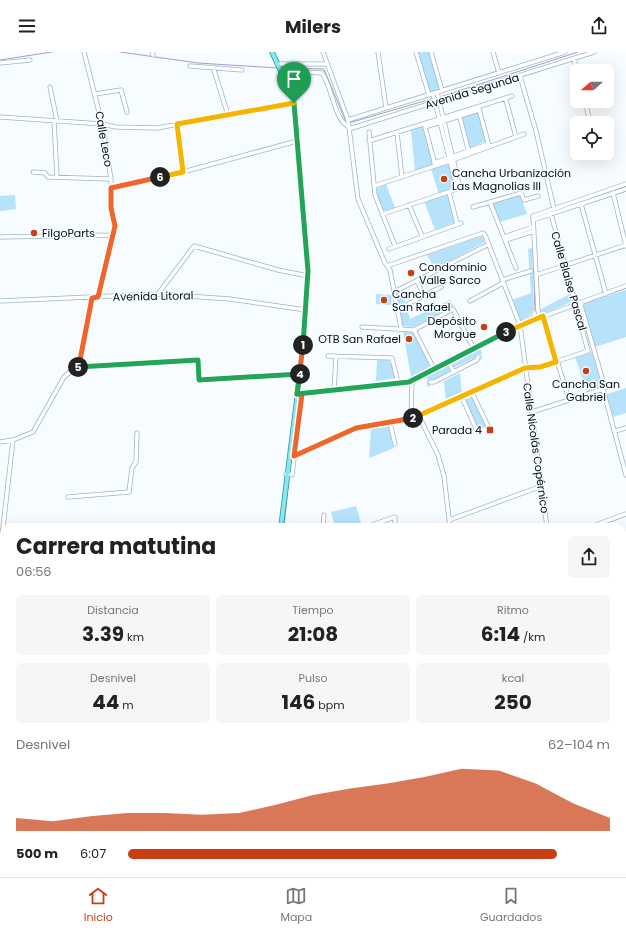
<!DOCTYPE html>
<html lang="es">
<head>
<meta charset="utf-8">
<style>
  body { margin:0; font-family:Poppins,sans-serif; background:#f6f6f6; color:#222; height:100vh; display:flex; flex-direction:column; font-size:15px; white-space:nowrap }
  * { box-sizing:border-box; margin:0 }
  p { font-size:13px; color:#767676 }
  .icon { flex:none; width:22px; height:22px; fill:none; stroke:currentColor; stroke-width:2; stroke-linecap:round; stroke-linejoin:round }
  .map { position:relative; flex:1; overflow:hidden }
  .panel { position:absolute; left:0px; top:471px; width:626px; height:354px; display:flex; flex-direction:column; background:#fff; border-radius:12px 12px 0 0; box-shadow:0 4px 16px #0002 }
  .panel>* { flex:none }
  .needle { width:26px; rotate:249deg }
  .controls { position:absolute; left:570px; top:12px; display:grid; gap:8px }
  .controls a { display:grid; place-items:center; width:44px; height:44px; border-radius:6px; background:#fff; box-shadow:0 4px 16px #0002; font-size:20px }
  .pin { position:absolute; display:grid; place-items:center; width:34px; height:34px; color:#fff; margin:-41px -17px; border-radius:50% 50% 50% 0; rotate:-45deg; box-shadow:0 0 4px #0007 }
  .pin .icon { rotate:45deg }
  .km { position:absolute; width:20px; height:20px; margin:-10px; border-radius:50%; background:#222; color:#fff; font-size:11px; line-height:20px; text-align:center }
  .round { display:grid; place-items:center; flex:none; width:42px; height:42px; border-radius:6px; background:#f6f6f6 }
  .overview { display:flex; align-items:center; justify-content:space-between; height:68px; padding:0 16px }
  h1 { font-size:22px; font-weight:700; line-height:30px }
  .stats { display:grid; grid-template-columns:repeat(3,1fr); gap:6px; height:68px; padding:4px 16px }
  .stats div { display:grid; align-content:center; border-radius:6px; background:#f6f6f6; text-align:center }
  .stats b { font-size:20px; font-weight:700 }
  .stats small { font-size:11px; font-weight:400 }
  .stats p { font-size:11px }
  .chart { height:112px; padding:8px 16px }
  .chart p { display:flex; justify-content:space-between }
  .chart svg { width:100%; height:72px; margin-top:4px; fill:#c83f14; opacity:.7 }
  ul { padding:0 16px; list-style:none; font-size:13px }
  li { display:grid; grid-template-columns:64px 48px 1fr; align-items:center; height:30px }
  li i { height:10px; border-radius:5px; background:#c83f14 }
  header { display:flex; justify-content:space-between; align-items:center; height:52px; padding:0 16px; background:#fff; font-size:18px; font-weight:700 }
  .tab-bar { display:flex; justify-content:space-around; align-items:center; height:56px; border-top:1px solid #e0e0e0; background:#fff; font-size:11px; color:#767676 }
  .tab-bar a { display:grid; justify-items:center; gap:2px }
  .tab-bar .on { color:#c83f14 }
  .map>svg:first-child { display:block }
  .green { fill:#b6e2fb }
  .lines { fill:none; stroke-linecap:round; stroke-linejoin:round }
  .stream { stroke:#aa9bcb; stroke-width:1 }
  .canal { stroke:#aa9bcb; stroke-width:3.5 }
  .river { stroke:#aa9bcb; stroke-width:6 }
  .minor-casing { stroke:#9bb5c5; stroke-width:5 }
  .major-casing { stroke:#26939b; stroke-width:5.5 }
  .minor { stroke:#fff; stroke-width:3.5 }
  .major { stroke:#87e9ef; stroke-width:4 }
  .split-1-casing { stroke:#fff; stroke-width:8 }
  .split-2-casing { stroke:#fff; stroke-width:8 }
  .split-3-casing { stroke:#fff; stroke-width:8 }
  .split-4-casing { stroke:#fff; stroke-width:8 }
  .split-5-casing { stroke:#fff; stroke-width:8 }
  .split-6-casing { stroke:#fff; stroke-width:8 }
  .split-7-casing { stroke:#fff; stroke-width:8 }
  .split-1 { stroke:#22a559; stroke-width:5 }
  .split-2 { stroke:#f0652b; stroke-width:5 }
  .split-3 { stroke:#f5b400; stroke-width:5 }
  .split-4 { stroke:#22a559; stroke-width:5 }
  .split-5 { stroke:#22a559; stroke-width:5 }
  .split-6 { stroke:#f0652b; stroke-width:5 }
  .split-7 { stroke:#f5b400; stroke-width:5 }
  .poi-dot { fill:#c83f14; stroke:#f6fcff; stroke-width:1.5 }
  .labels { text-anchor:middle; stroke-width:3; stroke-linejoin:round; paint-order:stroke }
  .street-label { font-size:11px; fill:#050d12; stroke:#f6fcff }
  .poi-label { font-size:11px; fill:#050d12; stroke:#f6fcff; text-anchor:start }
</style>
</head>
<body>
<header><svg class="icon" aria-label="menu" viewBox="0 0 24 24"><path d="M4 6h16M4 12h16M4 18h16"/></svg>Milers<svg class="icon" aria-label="share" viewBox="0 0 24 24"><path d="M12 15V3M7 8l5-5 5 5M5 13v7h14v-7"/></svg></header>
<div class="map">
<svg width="626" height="825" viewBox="0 0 626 825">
  <rect width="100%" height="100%" fill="#f6fcff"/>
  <path class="green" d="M417,0H429L439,34L438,38L430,40Z
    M476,60L478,61L486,89L470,96L462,66Z
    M422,74L433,111L431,114L415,119L411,78Z
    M447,112L450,113L455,134L439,142L431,117Z
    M386,132L395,156L384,159L376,143V137Z
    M15,143L16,157L0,159V144Z
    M445,143L448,144L455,170L435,178L424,149Z
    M520,143L527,162L500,170L493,152L494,150Z
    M482,184L485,190L435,217L427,203Z
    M532,196L534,259L532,263L520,269L512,248L531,241L528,197Z
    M626,238V285L595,295L583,252Z
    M402,239L410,267L450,248L454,254L413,275L402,274L395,241Z
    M376,242L392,243L391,253L376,252Z
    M570,242L571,248L569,251L541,263L539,258Z
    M403,278L413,281L429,312V315L411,325Z
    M481,294L482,307L480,308L481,303L477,302L475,306L453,316L452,310Z
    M592,300L602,335L587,339L575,305Z
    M377,307L388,308L393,314L396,326L376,329Z
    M447,313L451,317L450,319L433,328L428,327L427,330L431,333L427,335V323Z
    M460,321L462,343L446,350L444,329Z
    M626,336V361L613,365L607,342Z
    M473,344L486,375L478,377L465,348Z
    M389,374L394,396L369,406L371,377Z
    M356,454L361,471L347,475H335L331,460Z"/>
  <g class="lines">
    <path class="stream" d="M120,0L198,11L278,16
      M0,8L52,0
      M282,16L324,17L346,70
      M443,44L578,0
      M349,71L431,47
      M615,138L626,134
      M555,159L594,145
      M538,164L549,161
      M533,196L535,259
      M522,269L533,264
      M475,294L516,272
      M435,314L470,296
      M406,328L430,317
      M302,339L325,337
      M284,475L289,425
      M153,825L157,821"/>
    <path class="canal" d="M622,750L626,749
      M416,825L427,821"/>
    <path class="river" d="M0,639H4"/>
    <defs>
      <path id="minor" d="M84,0L102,72L111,127V156L115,174L98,245
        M152,0L153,3
        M323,0L348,68L358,147L385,211L390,218L401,276
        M378,0L386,56
        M416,0L429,43
        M431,0L442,39
        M493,0L499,21
        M574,7L577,19
        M0,11L30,8
        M277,12H327
        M190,14L242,18
        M213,15L228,63
        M281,22L289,19L322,21C332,34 334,68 349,75
        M520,24L536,79L554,157
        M50,35L57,69
        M95,42L121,38L127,60
        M433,42L457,137
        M506,48L516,85
        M585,49L590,70
        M479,57L489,94
        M459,62L469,101
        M0,65L102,72L116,75L157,76L294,51
        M348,68L565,0
        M54,69L57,125
        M177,72L183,120
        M425,75L479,58
        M425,75L435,113
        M349,77L594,0
        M369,80L375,143L395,194
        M397,81L402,125
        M369,89L512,44
        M434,111L488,92
        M33,120L45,121L48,125L111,127
        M374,134L453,108L524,82
        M111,136L183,120L297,89
        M449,140L457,172
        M613,141L626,194
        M490,150L516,216
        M581,152L606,242
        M409,153L422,184
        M473,155L521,141L524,148L538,144
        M383,162L460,136L437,40
        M533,168L626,137
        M0,185L112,183
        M504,185L533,175
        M506,188L534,179
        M389,197L461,171
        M387,214L483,181L485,183L520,273L547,475
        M536,223L626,193
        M502,228L531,219
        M417,229L424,244
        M394,240L489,192
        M158,242L194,194L278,218L308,224
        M0,249L158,242L230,247L306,258
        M470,249L503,231
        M580,250L605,336
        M408,252L441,235
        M543,264L569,347
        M540,265L538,259L533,164L626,132
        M362,275L414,278L453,257L474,297
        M414,278L434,317
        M328,304L392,306L398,331
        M448,310L454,320
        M75,316L198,308L199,328L300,321
        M430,330H434L477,308L478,305
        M334,339L336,304
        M472,341L489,376
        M297,342L412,329L520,273L626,234
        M462,345L477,379
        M532,360L603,337L626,423
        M419,364L438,403L444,424L450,475
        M411,367L412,329
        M390,371L395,392
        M615,379L626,376
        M0,390L13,388L33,380L64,325L75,316L80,308L92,246
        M294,404L356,376L419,364L525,316L540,315L588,299L550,158
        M286,422L292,423L302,342
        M68,445L129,440L132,416L136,410L137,381
        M449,468L542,434
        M123,474V475
        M323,475L324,463
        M366,475L395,465V475
        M590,475L626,462
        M0,502L13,388
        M0,512L4,511
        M0,525L4,562
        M0,592L4,591
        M622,607L626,606
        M622,612L626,610
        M0,641H4
        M0,687L4,671
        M0,694L4,695
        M619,821V825"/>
      <path id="major" d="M272,0L292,43L294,51L308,224L303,298L281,475
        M622,754L626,753
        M44,825L56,821
        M248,825V821
        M424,825L436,821"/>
    </defs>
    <use href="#minor" class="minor-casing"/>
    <use href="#major" class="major-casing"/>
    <use href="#minor" class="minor"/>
    <use href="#major" class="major"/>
  </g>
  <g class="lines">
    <defs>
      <path id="split-1" d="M294,51L308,219L303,293"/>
      <path id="split-2" d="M303,293L297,342H302L294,404L356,376L413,366"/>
      <path id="split-3" d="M413,366L525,316L540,315L556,310L543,264L506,280"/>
      <path id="split-4" d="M300,322L297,342L409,330L506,280"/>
      <path id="split-5" d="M78,315L198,308L199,328L300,322"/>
      <path id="split-6" d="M78,315L75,316L80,308L92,246L98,245L115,174L111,156V136L160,125"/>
      <path id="split-7" d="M160,125L183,120L177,72L294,51"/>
    </defs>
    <use href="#split-1" class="split-1-casing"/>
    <use href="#split-2" class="split-2-casing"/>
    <use href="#split-3" class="split-3-casing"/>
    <use href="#split-4" class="split-4-casing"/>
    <use href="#split-5" class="split-5-casing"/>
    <use href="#split-6" class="split-6-casing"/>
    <use href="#split-7" class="split-7-casing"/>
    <use href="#split-1" class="split-1"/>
    <use href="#split-2" class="split-2"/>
    <use href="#split-3" class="split-3"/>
    <use href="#split-4" class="split-4"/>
    <use href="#split-5" class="split-5"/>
    <use href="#split-6" class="split-6"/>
    <use href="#split-7" class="split-7"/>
  </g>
  <g class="poi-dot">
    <circle cx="444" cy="127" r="4"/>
    <circle cx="34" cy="181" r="4"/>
    <circle cx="411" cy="221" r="4"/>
    <circle cx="384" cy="248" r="4"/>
    <circle cx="484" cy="275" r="4"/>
    <circle cx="409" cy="287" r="4"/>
    <circle cx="586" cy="319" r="4"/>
    <rect x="486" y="374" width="8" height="8" rx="2"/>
  </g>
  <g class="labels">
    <g class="street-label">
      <text transform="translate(472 39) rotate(-17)" y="4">Avenida Segunda</text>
      <text transform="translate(104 87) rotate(80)" y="4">Calle Leco</text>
      <text transform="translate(569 229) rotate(74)" y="4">Calle Blaise Pascal</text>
      <text transform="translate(153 244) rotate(-1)" y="4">Avenida Litoral</text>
      <text transform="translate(536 396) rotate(82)" y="4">Calle Nicolás Copérnico</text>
    </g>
    <g class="poi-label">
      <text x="452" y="125">Cancha Urbanización<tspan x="452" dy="13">Las Magnolias III</tspan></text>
      <text x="42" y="185">FilgoParts</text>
      <text x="419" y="219">Condominio<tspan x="419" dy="13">Valle Sarco</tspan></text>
      <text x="392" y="246">Cancha<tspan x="392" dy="13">San Rafael</tspan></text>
      <text x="476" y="273" text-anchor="end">Depósito<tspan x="476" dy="13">Morgue</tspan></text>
      <text x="401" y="291" text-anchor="end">OTB San Rafael</text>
      <text x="586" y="336" text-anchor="middle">Cancha San<tspan x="586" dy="13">Gabriel</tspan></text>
      <text x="482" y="382" text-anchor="end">Parada 4</text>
    </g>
  </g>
</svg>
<div class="controls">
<a><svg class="needle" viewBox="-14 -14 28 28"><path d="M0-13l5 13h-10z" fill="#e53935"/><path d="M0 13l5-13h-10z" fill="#767676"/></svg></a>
<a><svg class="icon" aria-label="locate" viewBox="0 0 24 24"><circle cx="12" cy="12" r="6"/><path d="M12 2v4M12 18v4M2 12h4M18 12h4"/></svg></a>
</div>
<div class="pin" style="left:294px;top:51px;background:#1e9e55"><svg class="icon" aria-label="arrive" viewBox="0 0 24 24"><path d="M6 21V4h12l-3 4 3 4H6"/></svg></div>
<b class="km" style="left:303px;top:293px">1</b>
<b class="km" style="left:413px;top:366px">2</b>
<b class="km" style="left:506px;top:280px">3</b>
<b class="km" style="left:300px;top:322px">4</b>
<b class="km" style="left:78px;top:315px">5</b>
<b class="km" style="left:160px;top:125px">6</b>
<section class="panel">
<div class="overview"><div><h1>Carrera matutina</h1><p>06:56</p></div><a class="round"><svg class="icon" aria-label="share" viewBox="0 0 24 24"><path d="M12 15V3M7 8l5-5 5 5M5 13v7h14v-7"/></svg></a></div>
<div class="stats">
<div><p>Distancia</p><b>3.39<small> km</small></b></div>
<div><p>Tiempo</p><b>21:08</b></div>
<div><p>Ritmo</p><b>6:14<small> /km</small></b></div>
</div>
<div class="stats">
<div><p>Desnivel</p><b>44<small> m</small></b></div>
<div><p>Pulso</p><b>146<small> bpm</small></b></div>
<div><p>kcal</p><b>250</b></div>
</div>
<div class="chart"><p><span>Desnivel</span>62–104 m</p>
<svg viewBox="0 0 160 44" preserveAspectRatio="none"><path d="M0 44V36L10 38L20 35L30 33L40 33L50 34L60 33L70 28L80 22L90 18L100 15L110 11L120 6L130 7L140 15L150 27L160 36V44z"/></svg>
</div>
<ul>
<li><b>500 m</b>6:07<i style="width:89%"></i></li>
</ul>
</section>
</div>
<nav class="tab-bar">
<a class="on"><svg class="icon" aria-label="home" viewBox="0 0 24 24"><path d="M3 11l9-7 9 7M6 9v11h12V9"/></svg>Inicio</a>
<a><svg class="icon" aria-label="map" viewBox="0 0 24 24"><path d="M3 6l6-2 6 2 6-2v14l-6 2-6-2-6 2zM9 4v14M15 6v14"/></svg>Mapa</a>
<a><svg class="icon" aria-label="saved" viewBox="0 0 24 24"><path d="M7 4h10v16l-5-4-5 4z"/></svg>Guardados</a>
</nav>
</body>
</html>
